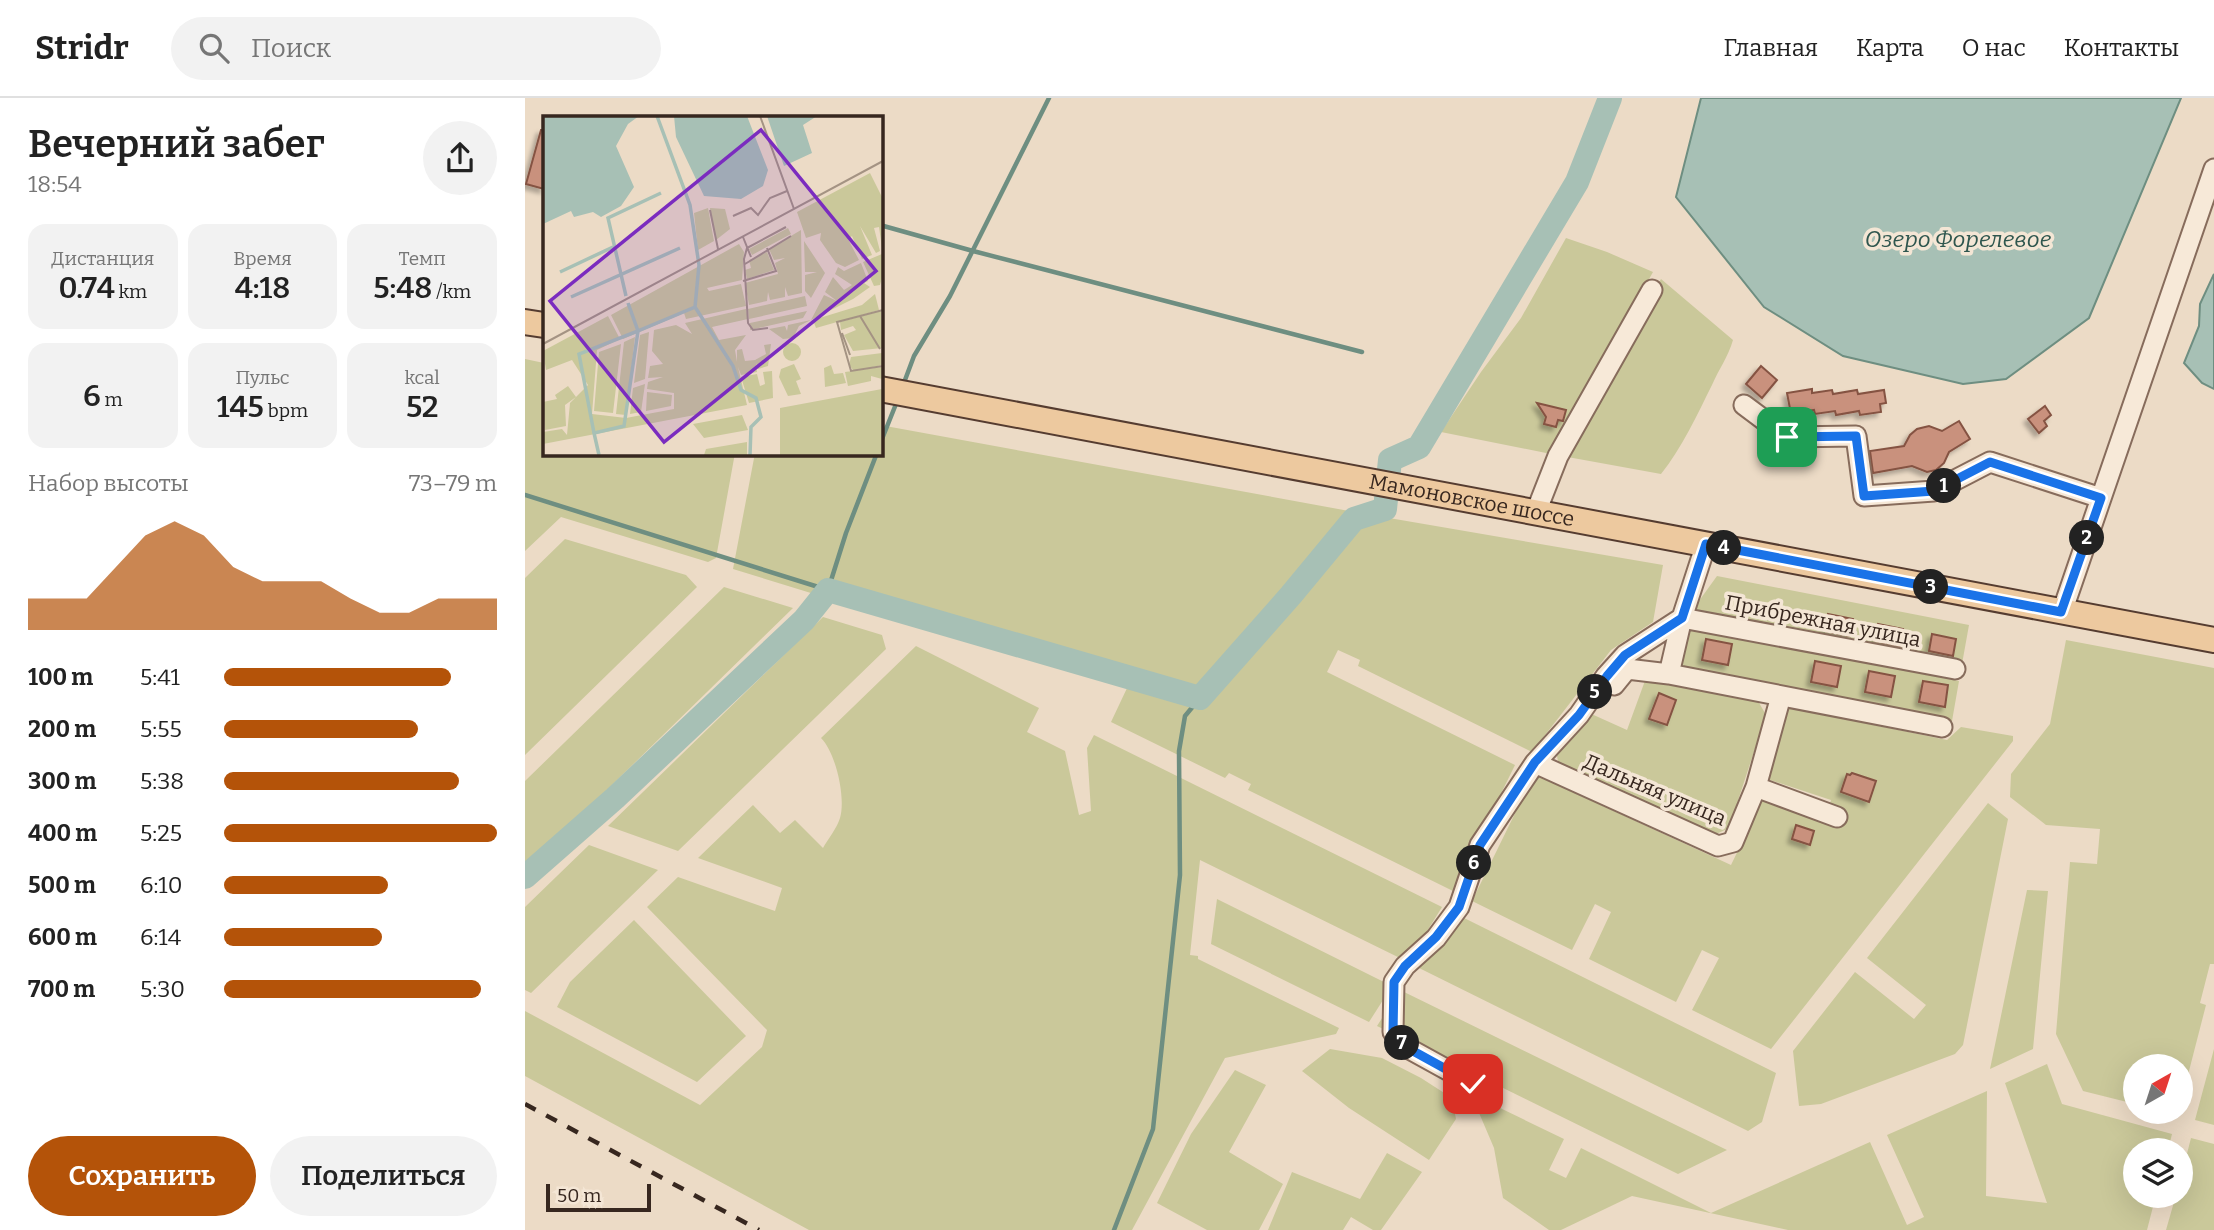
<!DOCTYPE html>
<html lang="ru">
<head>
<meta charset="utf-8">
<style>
  body { margin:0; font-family:Bitter,serif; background:#f2f2f2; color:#222; height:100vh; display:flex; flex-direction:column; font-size:26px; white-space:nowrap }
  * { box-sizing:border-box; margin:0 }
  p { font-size:23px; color:#767676 }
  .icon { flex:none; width:38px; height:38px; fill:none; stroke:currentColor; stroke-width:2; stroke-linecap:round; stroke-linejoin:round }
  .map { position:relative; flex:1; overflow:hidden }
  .sheet { display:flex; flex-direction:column; background:#fff; width:525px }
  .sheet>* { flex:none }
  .needle { width:46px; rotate:39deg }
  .fabs { position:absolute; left:1598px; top:956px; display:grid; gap:14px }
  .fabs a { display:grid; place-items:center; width:70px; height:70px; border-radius:50%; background:#fff; box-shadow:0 7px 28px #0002; font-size:35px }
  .scale { position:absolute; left:21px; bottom:18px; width:105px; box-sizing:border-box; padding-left:7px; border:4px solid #37271f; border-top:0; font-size:19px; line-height:24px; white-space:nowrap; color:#37271f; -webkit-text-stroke:5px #f4e6d5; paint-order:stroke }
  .pin { position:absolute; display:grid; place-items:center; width:60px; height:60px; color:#fff; margin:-30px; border-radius:14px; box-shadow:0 4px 10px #0006 }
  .km { position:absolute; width:35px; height:35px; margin:-18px; border-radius:50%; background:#222; color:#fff; font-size:19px; line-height:35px; text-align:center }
  .round { display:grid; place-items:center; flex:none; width:74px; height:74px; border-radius:37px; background:#f2f2f2 }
  .head { display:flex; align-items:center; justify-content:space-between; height:119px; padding:0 28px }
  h1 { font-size:38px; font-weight:600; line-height:52px }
  .figures { display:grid; grid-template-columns:repeat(3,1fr); gap:10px; height:119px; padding:7px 28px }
  .figures div { display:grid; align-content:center; border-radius:18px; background:#f2f2f2; text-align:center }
  .figures b { font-size:30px; font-weight:600 }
  .figures small { font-size:19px; font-weight:400 }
  .figures p { font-size:19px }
  .chart { height:196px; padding:14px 28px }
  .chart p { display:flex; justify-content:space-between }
  .chart svg { width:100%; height:126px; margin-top:7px; fill:#b45309; opacity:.7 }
  .cta { display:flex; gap:14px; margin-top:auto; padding:14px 28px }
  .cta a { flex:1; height:80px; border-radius:42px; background:#b45309; color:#fff; font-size:28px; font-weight:600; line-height:80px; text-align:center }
  .cta a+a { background:#f2f2f2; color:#222 }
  ul { padding:0 28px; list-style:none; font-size:23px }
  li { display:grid; grid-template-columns:112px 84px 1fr; align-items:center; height:52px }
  li i { height:18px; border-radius:9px; background:#b45309 }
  header { display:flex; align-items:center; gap:42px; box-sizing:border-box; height:98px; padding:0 35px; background:#fff; border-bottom:2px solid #e0e0e0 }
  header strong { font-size:33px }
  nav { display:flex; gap:38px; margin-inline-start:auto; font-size:24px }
  .search { width:490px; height:63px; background:#f2f2f2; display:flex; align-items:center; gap:18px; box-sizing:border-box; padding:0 24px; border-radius:38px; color:#767676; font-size:26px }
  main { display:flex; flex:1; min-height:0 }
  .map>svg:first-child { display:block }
  .green { fill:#cac89a }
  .water { fill:#a7c0b5; stroke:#6e8e81; stroke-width:2 }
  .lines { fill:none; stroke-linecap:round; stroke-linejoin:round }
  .stream { stroke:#6e8e81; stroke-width:4.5 }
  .river { stroke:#a7c0b5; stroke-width:24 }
  .building { fill:#c9917d; stroke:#855343; stroke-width:2; filter:url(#shadow) }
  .minor-casing { stroke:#876c5c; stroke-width:23 }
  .major-casing { stroke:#553c30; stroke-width:28 }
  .minor { stroke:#f7e9d8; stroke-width:19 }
  .major { stroke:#edc99f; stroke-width:24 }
  .rail { stroke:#37271f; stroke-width:4.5; stroke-dasharray:12 12; stroke-linecap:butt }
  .route-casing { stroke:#fff; stroke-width:14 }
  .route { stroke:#1a73e8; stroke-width:9 }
  .labels { text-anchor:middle; stroke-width:7; stroke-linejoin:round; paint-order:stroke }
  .street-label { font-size:21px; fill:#37271f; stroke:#f4e6d5 }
  .water-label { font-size:23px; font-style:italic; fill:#2f564e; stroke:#f4e6d5 }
  .inset-river { fill:none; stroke:#a7c0b5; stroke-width:3.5 }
  .inset-road { fill:none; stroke:#a49383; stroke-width:2 }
  .view { fill:#7b2cbf; fill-opacity:0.15; stroke:#7b2cbf; stroke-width:3.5 }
  .inset-edge { fill:none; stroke:#37271f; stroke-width:3.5 }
</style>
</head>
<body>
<header>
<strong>Stridr</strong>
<div class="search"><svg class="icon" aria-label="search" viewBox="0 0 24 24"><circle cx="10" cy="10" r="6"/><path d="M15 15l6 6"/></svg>Поиск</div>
<nav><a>Главная</a><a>Карта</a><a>О нас</a><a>Контакты</a></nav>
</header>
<main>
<section class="sheet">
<div class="head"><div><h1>Вечерний забег</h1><p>18:54</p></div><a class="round"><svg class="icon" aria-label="share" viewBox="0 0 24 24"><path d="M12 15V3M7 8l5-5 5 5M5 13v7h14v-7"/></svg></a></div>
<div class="figures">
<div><p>Дистанция</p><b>0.74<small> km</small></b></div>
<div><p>Время</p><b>4:18</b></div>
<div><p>Темп</p><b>5:48<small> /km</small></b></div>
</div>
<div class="figures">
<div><b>6<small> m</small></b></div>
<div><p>Пульс</p><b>145<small> bpm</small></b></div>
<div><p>kcal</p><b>52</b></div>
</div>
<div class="chart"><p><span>Набор высоты</span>73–79 m</p>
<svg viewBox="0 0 160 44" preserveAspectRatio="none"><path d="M0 44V33L10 33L20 33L30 22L40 11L50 6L60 11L70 22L80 27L90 27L100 27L110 33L120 38L130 38L140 33L150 33L160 33V44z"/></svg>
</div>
<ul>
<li><b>100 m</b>5:41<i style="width:83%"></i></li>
<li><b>200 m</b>5:55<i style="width:71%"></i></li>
<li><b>300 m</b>5:38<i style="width:86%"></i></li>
<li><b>400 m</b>5:25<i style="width:100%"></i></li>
<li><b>500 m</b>6:10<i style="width:60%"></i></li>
<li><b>600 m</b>6:14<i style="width:58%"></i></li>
<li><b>700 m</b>5:30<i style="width:94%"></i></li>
</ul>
<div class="cta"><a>Сохранить</a><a>Поделиться</a></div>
</section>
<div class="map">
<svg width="1689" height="1132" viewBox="0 0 1689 1132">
  <defs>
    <filter id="shadow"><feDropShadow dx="-4" dy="4" stdDeviation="2" flood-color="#0004"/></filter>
  </defs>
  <rect width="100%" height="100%" fill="#ecdbc6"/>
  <path class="green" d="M1041,140L1082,154L1128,174L1026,356L916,334L956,274L996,220Z
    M1136,181L1208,242C1203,259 1194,271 1187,287C1172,317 1157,350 1136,376L1037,358Z
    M0,261L19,265V355H210L191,460L183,464L36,419L0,453Z
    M355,327L835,415L1138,467L1128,524L1086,552L1007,654L833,568L835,562L813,552L802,574L990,667L928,793L723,692L726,686L704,675L700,680L586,624L603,588L390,527L208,471L230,355H355Z
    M40,441L161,477L172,489L0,657V480Z
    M1192,478L1444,527L1437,566L1166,514Z
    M199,489L268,510L0,772V683Z
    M298,519L357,537L361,551L153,753L83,728Z
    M1162,528L1434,583L1427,623L1156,568Z
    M1541,542L1689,570V866H1685L1675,905L1681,907L1656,1004V968H1610V1006L1558,993L1531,936L1545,764L1572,766L1575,731L1521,727L1485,699L1486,676L1525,626Z
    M391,548L514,610L502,634L540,653L554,717L566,713L562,650L569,637L917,809L883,864L675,762L665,857L673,858V861L814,930L811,936L700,960L607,1132H284L0,978V913L175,1007L237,949L242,932L122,809L153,779L250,813L257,790L173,760L228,707L255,735L270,722L298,750C303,741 312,730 315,720C321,700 311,655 296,640Z
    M1121,580L1233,603L1241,617L1204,730L1187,738L1034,667L1031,654L1062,614L1102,632Z
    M1262,609L1422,642L1436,629L1488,638V643L1246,951L1167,912L1194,860L1177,852L1151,904L1064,861L1086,814L1070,806L1047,852L947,803L1000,695L1013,678L1206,767L1222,734L1234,698L1301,719L1306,702L1239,680Z
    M1463,705L1483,721L1438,947L1430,956L1296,1006L1274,1008L1268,953L1330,874L1389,921L1401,907L1342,860Z
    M64,747L133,772L6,895L0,892V809Z
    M1502,792L1523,793L1508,951L1465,971Z
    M692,801L867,888L844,924L686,846Z
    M925,813L1251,975L1237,1024L1223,1033L890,868Z
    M109,822L221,938L172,984L32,909L45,884Z
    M875,892L1202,1052L1153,1076L852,928Z
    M805,951L857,960L896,980L927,1000L931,1021L904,1062L824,1010L777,973Z
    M1689,951V1027L1670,1022Z
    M1522,966L1537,1006L1647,1036L1643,1052H1610V1097H1631L1622,1132H1263L1107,1098L1036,1132H1024L978,1100L969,1050L946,996L1039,1041L1024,1072L1041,1080L1056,1050L1186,1115L1345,1044L1382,1127L1399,1119L1362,1037L1462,993L1461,1098L1522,1105L1480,985Z
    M710,972L741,987L704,1054L758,1086L734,1132H682L632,1105L666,1036Z
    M1666,1040L1689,1046V1132H1641L1651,1097H1656V1079Z
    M862,1055L897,1074L856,1132H848L826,1119L818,1132H743L767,1074L835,1101Z"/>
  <path class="water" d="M1176,0H1656L1564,220L1481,281L1438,286L1318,258L1239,209L1151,99Z
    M1689,176V291L1677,285L1659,265L1674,228L1675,206Z"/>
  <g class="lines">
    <path class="stream" d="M355,127L448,153L837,254
      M380,282L389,258L425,198L524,0
      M355,346L371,306
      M0,397L303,492L321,435L352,355
      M589,1132L628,1031L655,777L654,653L660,618L675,600"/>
    <path class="river" d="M0,779L90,700L279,522L303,492L675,600L766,497L829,421L860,411L865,362L894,349L1052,84L1085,0"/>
  </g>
  <path class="building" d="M16,32H19V91L1,86Z
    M1236,268L1252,282L1237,300L1221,286Z
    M1287,291V295L1307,292L1308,296L1332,292L1333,296L1359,292L1361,305L1355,306L1356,314L1335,317L1334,313L1311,317L1310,313L1290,316L1289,312L1266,316L1262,295Z
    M1012,305L1041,312L1038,323L1033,322L1031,329L1019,326L1021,319Z
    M1520,308L1526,317L1519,323L1522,328L1514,335L1503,321Z
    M1434,323L1445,341L1424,354L1419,365L1411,372L1402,374L1387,368L1348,375L1345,353L1379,348L1385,337L1392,331L1404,328L1417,333Z
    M1303,516L1328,521L1325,538L1300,533Z
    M1353,526L1378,531L1375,548L1350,543Z
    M1407,536L1431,541L1428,558L1404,553Z
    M1181,541L1207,546L1203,567L1177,562Z
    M1290,563L1316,568L1312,589L1286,584Z
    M1344,573L1370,578L1366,599L1340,594Z
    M1398,583L1423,587L1420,609L1394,604Z
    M1134,595L1151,602L1142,627L1124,621Z
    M1327,675L1351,683L1344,704L1316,694L1322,676L1325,677Z
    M1271,727L1289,733L1285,747L1267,741Z"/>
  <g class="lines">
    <defs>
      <path id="minor" d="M1219,307L1262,339L1331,338L1339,398L1409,393L1465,364L1576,400
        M1011,414L1033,358L1127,192
        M1537,514L1689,71
        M1144,576L1157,520L1181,446
        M1089,587L1102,571L1144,576L1417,629
        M1010,665L1193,748L1208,744L1231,689L1256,598
        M1231,689L1312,719
        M948,986L879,948L868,934L869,884L880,868L911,840L934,809L955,747L1010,665L1054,617L1081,578L1100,557L1157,520L1430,571"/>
      <g id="major">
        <path d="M0,224L19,227"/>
        <path id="s1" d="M355,291L1689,542"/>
      </g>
    </defs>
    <use href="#minor" class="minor-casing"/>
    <use href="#major" class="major-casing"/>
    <use href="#minor" class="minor"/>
    <use href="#major" class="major"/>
    <path class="rail" d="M0,1006L234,1132"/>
  </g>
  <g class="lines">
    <defs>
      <path id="route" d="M948,986L879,948L868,934L869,884L880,868L911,839L934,809L955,747L1010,664L1054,617L1082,578L1100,557L1157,520L1181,446L1536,514L1576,400L1465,364L1409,393L1339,398L1331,338L1262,339"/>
    </defs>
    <use href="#route" class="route-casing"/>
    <use href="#route" class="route"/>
  </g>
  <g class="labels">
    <g class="street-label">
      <text dy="7" stroke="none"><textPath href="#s1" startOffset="602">Мамоновское шоссе</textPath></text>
      <text transform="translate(1298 523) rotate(11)" y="7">Прибрежная улица</text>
      <text transform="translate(1130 692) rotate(23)" y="7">Дальняя улица</text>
    </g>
    <g class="water-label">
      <text x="1433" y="149">Озеро Форелевое</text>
    </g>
  </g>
  <g transform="translate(18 18)">
    <rect width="340" height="340" fill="#ecdbc6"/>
    <path d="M327,57L339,81V132L336,111L331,112L337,135L333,137L317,110L329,139L319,143L309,120L305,123L316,144L302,151L293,147L277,124L278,117L263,122L254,96ZM165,92L171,125L155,134L151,97ZM167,92L182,93L187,113L173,124ZM245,112L248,118L209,139L206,133ZM258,114L259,177L245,180L242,171V181L227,184L225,176L224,185L206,189L202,167L235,158L232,147L242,142L231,144L226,133ZM261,125L282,157L268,182L262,175V159L274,156H262ZM196,128L201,136L199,164L164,172L166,175L198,168L203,190L143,203L141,197L80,223L68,199ZM224,136L231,154L204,163L202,154L208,152L206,144ZM339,138V162L337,169L331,170L320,146ZM318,147L325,165L321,167L327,171L310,183L256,210L250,222L240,223L226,213L242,210L244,215L245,209L268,204L281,179L294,185L282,176L290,161L301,174L309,169L292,158L295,151L301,155ZM332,178L336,194L273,212L270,204L319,189ZM262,180L264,190L206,203L205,193ZM203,193L205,203L169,211L176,224L203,219L192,234L194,246V234L199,233L202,245L212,244L223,238L221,229L228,228L225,250L215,253L213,247L214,256L198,259L195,251L204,289L0,328V316L19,313L24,319L27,287L45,269L29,244L3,254L0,235L65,200L77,223L54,234L49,298L83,302L131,293V277L104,273L105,266L120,261L105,262L107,250L120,248L109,235L111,214L133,209L149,218L142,207ZM264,195L260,202L207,214V207ZM338,195L339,232L310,235L301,219L313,214L310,210L298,214L297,206ZM106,216L102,263L91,267L97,219ZM92,221L83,299L73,298L81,226ZM240 236a9 9 0 1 1 18 0a9 9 0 1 1-18 0ZM78,228L70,297L51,295L56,236ZM339,237V249L311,255L306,249L308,241ZM251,248L258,263L253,265L258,278L245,280L236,261L238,253ZM288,249L291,258L300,257L303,267L282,271L281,252ZM339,251V263L328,260V265L305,270L302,256ZM229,255L230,282L206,287L198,261L214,258L217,270L222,268L220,256ZM102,268L98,296L87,298L90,272ZM25,270L33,281L22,289L23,310L2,314L0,286L14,283L12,279ZM339,273V339H237V292ZM104,276L129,279L128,290L103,295ZM199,299L205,314L161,322L150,308ZM204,326V339H161L163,333Z" fill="#cac89a"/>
    <path d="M0,0H96L85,8L73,30L91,71L78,90L58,101L50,96L31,101L28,95L0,108ZM131,0H204L225,54L220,70L198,83L161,80L133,21ZM224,0H274L260,9L269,37L241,50Z" fill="#a7c0b5"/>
    <path class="inset-river" d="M17,156L70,131M83,180L65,102L118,77M28,181L137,132M152,191L190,250L198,274L213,282L218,301L208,311L207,339M51,317L36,238L95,215L85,187M56,339L51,317L81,310L95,215L152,191L156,149L147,89L114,0"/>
    <path class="inset-road" d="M217,0L251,93M167,94L175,133M190,100L208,92L215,99L227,82L244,75M200,121L208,141M202,148L248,120M200,165L233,155L224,132M340,194L294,206L308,255L340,250M317,200L337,233M225,212L210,214L205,207L201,143L204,132L243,111M299,217L307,239M0,228L340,45"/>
    <path class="view" d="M218,14L333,155L121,326L7,185Z"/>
    <rect width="340" height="340" class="inset-edge"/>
  </g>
</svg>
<div class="fabs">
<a><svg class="needle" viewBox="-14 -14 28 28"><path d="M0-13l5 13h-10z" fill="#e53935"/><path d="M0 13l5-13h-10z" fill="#767676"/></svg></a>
<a><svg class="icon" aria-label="layers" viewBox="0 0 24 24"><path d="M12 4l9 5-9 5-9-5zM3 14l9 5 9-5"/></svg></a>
</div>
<div class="scale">50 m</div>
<div class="pin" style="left:1262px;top:339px;background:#1e9e55"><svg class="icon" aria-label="arrive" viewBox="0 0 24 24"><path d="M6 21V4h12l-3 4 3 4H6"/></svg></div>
<div class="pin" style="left:948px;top:986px;background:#d93025"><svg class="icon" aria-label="check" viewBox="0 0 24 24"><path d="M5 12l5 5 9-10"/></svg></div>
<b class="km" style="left:1419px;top:388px">1</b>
<b class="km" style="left:1562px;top:440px">2</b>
<b class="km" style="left:1406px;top:489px">3</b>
<b class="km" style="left:1199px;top:450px">4</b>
<b class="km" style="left:1070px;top:594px">5</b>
<b class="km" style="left:949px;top:765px">6</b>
<b class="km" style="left:877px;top:945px">7</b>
</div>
</main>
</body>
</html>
